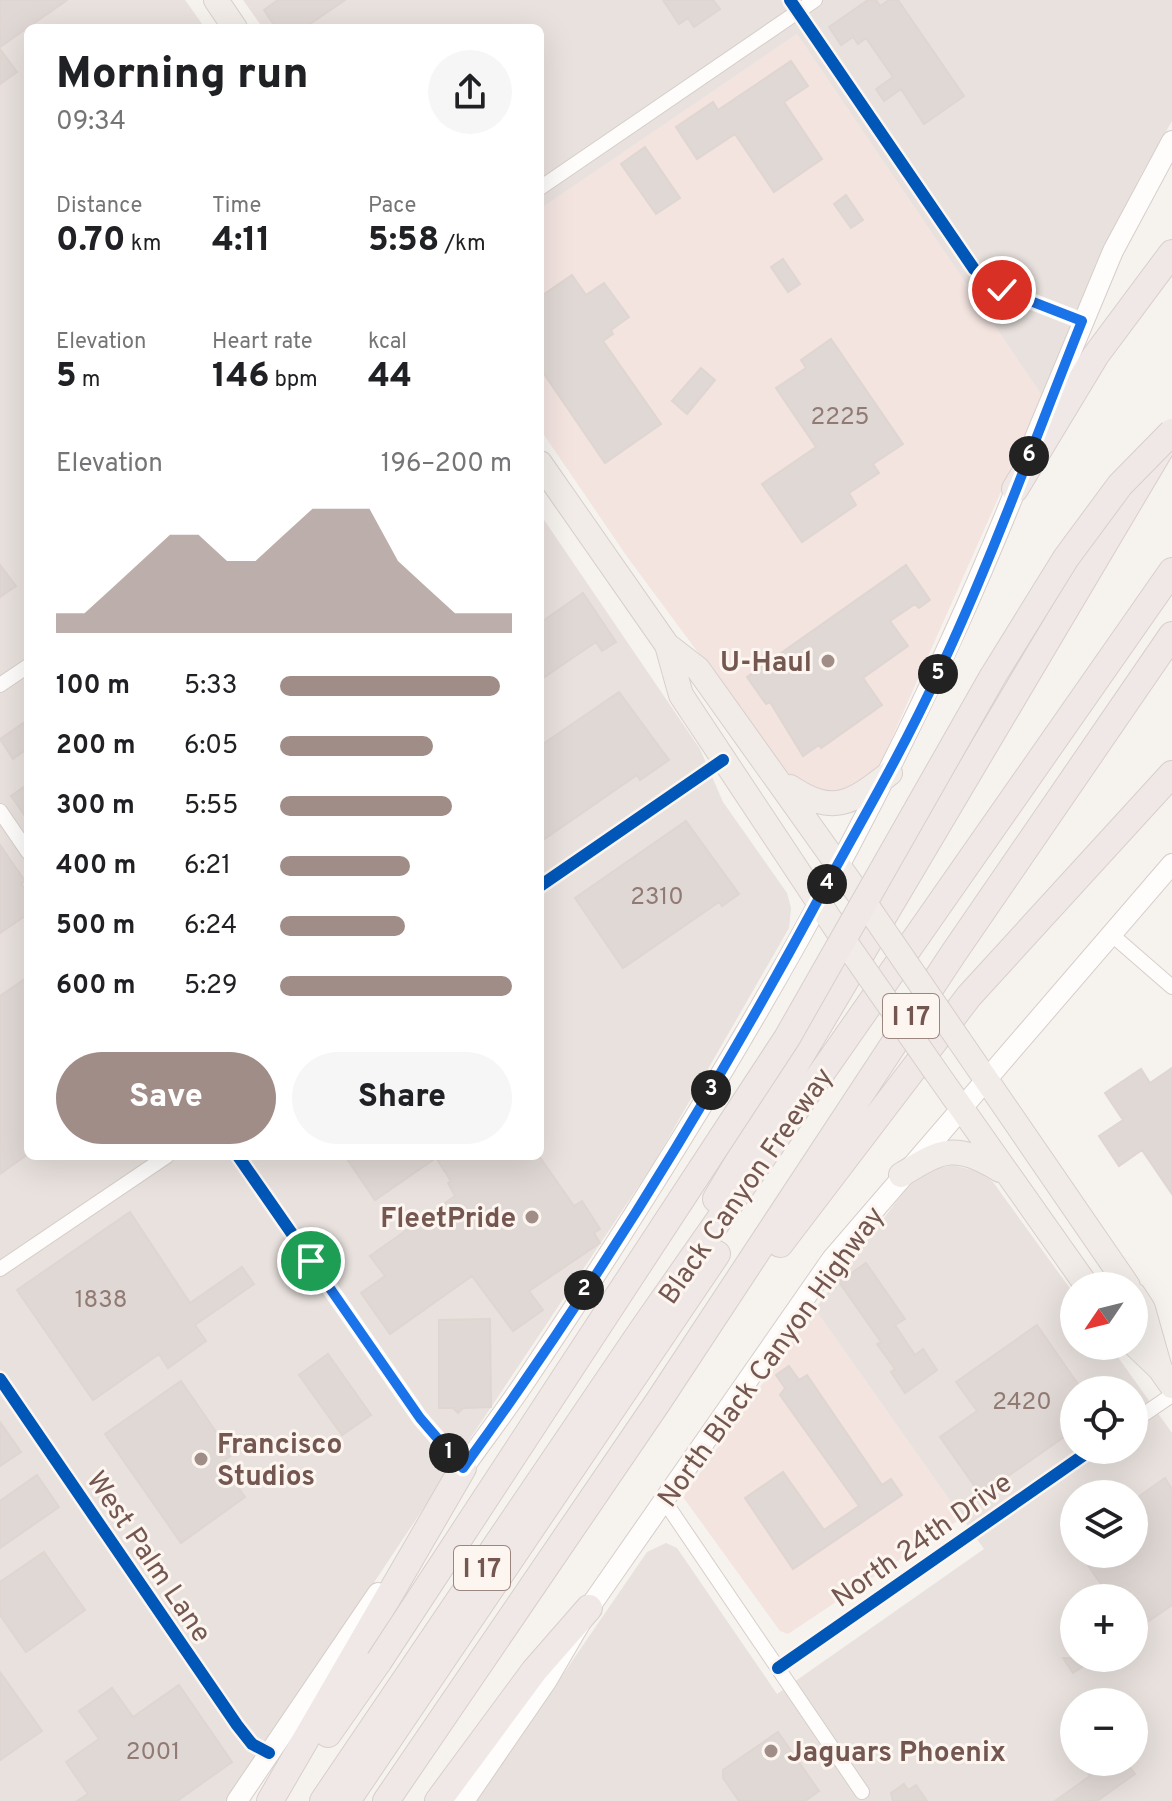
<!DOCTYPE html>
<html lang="en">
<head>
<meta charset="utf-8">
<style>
  body { margin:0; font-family:Overpass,sans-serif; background:#f6f6f6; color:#202124; height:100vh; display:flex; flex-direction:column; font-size:30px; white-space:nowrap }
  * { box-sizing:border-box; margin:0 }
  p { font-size:26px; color:#757577 }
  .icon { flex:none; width:44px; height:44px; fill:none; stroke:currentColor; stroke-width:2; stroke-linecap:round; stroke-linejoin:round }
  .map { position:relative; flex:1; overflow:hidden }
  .details { position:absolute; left:24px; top:24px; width:520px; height:1136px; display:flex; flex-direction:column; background:#fff; border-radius:12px; box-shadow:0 8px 32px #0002 }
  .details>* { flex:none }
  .needle { width:52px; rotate:235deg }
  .tools { position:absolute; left:1060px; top:1272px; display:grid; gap:16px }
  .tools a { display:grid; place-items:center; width:88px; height:88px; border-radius:50%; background:#fff; box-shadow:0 8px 32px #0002; font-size:40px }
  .pin { position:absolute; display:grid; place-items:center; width:68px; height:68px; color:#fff; margin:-34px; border:4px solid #fff; border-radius:50%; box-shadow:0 2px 8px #0007 }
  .km { position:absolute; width:40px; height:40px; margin:-20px; border-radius:50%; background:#222; color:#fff; font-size:22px; line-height:40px; text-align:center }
  .round { display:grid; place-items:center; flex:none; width:84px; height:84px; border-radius:42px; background:#f6f6f6 }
  .headline { display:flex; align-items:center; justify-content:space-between; height:136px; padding:0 32px }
  h1 { font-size:44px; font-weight:800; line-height:60px }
  .figures { display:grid; grid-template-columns:repeat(3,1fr); gap:12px; height:136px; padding:8px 32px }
  .figures div { display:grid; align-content:center }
  .figures b { font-size:34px; font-weight:800 }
  .figures small { font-size:22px; font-weight:400 }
  .figures p { font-size:22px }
  .chart { height:224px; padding:16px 32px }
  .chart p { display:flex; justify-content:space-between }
  .chart svg { width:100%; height:144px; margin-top:8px; fill:#a18d87; opacity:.7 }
  .action { display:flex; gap:16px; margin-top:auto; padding:16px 32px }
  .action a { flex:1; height:92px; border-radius:48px; background:#a18d87; color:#fff; font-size:32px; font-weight:800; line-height:92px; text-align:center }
  .action a+a { background:#f6f6f6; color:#202124 }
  ul { padding:0 32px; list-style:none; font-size:26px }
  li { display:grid; grid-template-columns:128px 96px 1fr; align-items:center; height:60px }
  li i { height:20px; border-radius:10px; background:#a18d87 }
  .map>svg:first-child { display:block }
  .commercial { fill:#f3e4e0 }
  .industrial { fill:#e8e1dd; fill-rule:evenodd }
  .building { fill:#e0d8d4; stroke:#dfd5d1; stroke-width:2 }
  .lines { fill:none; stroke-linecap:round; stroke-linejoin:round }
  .minor-casing { stroke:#d6ceca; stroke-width:16 }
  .secondary-casing { stroke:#d6ceca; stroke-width:22 }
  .primary-casing { stroke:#d8cfcc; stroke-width:26 }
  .motorway-casing { stroke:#d8cfcc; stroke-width:28 }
  .minor { stroke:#fefdfc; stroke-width:14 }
  .secondary { stroke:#fefdfc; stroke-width:20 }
  .primary { stroke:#f1ece7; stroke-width:24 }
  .motorway { stroke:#f0e8e6; stroke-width:26 }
  .primary-bridge-casing { stroke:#d8cfcc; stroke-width:26; stroke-linecap:butt }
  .motorway-bridge-casing { stroke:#d8cfcc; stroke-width:28; stroke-linecap:butt }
  .primary-bridge { stroke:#f1ece7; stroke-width:24 }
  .motorway-bridge { stroke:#f0e8e6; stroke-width:26 }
  .cycleway-casing { stroke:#fdf6f0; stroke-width:17 }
  .cycleway { stroke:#0057b8; stroke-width:12 }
  .route-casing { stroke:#fff; stroke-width:16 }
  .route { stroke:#1a73e8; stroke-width:10 }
  .poi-dot { fill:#a18d87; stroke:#fdf6f0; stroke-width:3 }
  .labels { text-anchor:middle; stroke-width:6; stroke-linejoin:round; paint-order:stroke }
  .number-label { font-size:24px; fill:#917a74 }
  .shield { fill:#fdf6f0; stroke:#9c8780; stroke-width:2 }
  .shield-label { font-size:26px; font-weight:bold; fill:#735750 }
  .poi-label { font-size:28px; font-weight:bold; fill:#735750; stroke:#fdf6f0; text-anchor:end }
  .street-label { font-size:28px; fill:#735750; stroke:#fdf6f0 }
</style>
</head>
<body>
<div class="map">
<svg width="1172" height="1801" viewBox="0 0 1172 1801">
  <rect width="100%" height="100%" fill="#f6f2ee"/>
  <path class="commercial" d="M797,34L1043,397L882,760L873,773L850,790L820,793L791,778L628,558L540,429V209Z
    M815,1309L962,1518L788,1634L780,1631L683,1497Z"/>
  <path class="industrial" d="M0,0H185L205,28H28V1156H540V514L700,749L723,802L787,893L791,908L789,928L654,1163L228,1801H0Z
    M243,0H1172V121L1141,175L1090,282L1043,397L797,34L540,209V28H263Z
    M952,1165L981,1172L993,1182L1074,1294V1346H1110L1172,1433V1801H476L647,1552L666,1543L677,1548L777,1694L984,1549L815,1309L906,1189L922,1173ZM1074,1390H1134V1450H1074ZM1074,1494H1134V1554H1074ZM1074,1598H1134V1658H1074ZM1074,1702H1134V1762H1074Z"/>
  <path class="building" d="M0,0H67L0,47Z
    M278,0H345L304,28H276L264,10Z
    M663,0H713L720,9L694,27L688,18L679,24Z
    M868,0H876L880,6L889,0H898L964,96L924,124L901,89L884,101L876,89L893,77L866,38L858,44L853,37L841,45L829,27Z
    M0,49L17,72L0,84Z
    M791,61L808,86L784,102L822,159L774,192L735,134L697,159L676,127L713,102L718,110Z
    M645,147L680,198L656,214L621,164Z
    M846,195L863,220L851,228L834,204Z
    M783,259L800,284L788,292L771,267Z
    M572,275L586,295L604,283L629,317L611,330L613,334L603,341L661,424L605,463L540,368V297Z
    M831,339L903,444L873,464L879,473L849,493L856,505L802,542L762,484L816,447L776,388L806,368L801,360Z
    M701,368L715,380L687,414L672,401Z
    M0,565L16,586L0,597Z
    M906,565L930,600L919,608L915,604L890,621L908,646L863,678L882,705L821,748L819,745L803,756L770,702L766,704L747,677Z
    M583,593L616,642L602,651L596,642L540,680V623Z
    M619,692L669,760L640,780L637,775L540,842V746Z
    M28,720V748L13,759L0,739Z
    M28,784V820L11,796Z
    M686,821L739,894L722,906L719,902L623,968L575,898Z
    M0,845L25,881L21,884L28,893V914L0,933Z
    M28,977V1154L0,1174V996Z
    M1172,1068V1194L1142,1150L1119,1166L1099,1136L1123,1120L1105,1093L1141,1069L1150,1083Z
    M345,1156H539L574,1206L582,1201L600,1229L594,1233L600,1243L529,1291L543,1310L513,1331L472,1276L390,1334L361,1293L385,1276L370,1256L455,1196L448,1183L451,1181L436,1158L375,1200Z
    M130,1212L190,1303L242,1267L254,1284L195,1325L206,1341L168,1368L159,1354L93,1400L17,1290Z
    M866,1263L905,1319L895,1325L915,1355L923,1349L937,1370L905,1393L891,1372L895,1369L877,1344L881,1342L839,1282Z
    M490,1319L491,1407L463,1408L458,1413L453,1408H439V1320Z
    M1037,1325L1082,1390H1074V1430L981,1495L940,1437L977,1411L956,1382Z
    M328,1354L371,1415L342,1435L299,1375Z
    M789,1366L799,1380L807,1375L882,1485L891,1479L902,1495L793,1569L745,1498L783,1472L824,1530L859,1506L780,1395L785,1388L776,1375Z
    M181,1381L232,1455L221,1463L245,1497L181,1543L105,1434Z
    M0,1422L21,1452L0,1466Z
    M37,1475L59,1507L0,1548V1501Z
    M1165,1478L1172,1489V1605L1134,1631V1598H1111L1080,1554H1134V1500Z
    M44,1552L85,1610L26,1652L0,1615V1582Z
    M1063,1658H1095L1073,1673Z
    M0,1672L42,1731L0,1760Z
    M179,1685L232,1762L177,1801H77L88,1794L66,1762L99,1739L79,1711L112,1688L133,1717Z
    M778,1732L819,1791L805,1801H739L723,1778V1770Z
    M1080,1762H1126L1135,1774L1097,1801H1055L1090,1776Z
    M904,1784L908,1790L916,1785L927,1801H893L891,1793Z"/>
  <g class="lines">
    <defs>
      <path id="minor" d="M790,0L974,269L1002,290L1082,321
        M540,188L815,0
        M0,685L28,666
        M0,811L28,852
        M540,886L723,760
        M1111,934L1172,987
        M238,1156L420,1418L463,1468
        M0,1269L167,1156
        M0,1379L237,1725L252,1744L269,1753
        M1134,1421L1172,1395
        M665,1502L862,1792
        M778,1668L1091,1450"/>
      <path id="secondary" d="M1035,438L1113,251L1172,141
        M455,1480C479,1445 505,1412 528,1377C719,1092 895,795 1021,476
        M237,1801L378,1593
        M464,1801L547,1680L589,1608L832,1259L1172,864"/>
      <path id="primary" d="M216,0L235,28
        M540,463L667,645L698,669L865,903
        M667,645L681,695L843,939
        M790,787C833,816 852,803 890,773
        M959,1040L1128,1286
        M936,1072L1087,1286
        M901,1175C943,1149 955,1143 1000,1170
        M1134,1295L1143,1309L1160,1369
        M1134,1344L1160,1369L1172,1386"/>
      <path id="motorway" d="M1015,489L1096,355L1172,253
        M716,1199L1161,448
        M780,1244L969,996L1172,774
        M328,1734L379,1661
        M270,1801L463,1468
        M323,1801L640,1333L1172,571
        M347,1801L717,1254
        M386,1801L658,1402L953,954L1172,635
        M438,1801L534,1671L589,1608"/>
    </defs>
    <use href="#minor" class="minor-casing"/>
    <use href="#secondary" class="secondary-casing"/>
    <use href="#primary" class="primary-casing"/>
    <use href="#motorway" class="motorway-casing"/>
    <use href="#minor" class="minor"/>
    <use href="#secondary" class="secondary"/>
    <use href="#primary" class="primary"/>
    <use href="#motorway" class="motorway"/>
    <defs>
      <path id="primary-bridge" d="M865,903L959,1040
        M843,939L936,1072"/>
      <path id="motorway-bridge" d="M379,1661L787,1038L993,676L1066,558L1120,485L1172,432"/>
    </defs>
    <use href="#primary-bridge" class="primary-bridge-casing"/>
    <use href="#motorway-bridge" class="motorway-bridge-casing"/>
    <use href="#primary-bridge" class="primary-bridge"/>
    <use href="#motorway-bridge" class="motorway-bridge"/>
    <defs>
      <path id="cycleway" d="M790,0L974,269L1002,290L1082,321
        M540,886L723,760
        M238,1156L420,1418L463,1468
        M0,1379L237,1725L252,1744L269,1753
        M778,1668L1091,1450"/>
    </defs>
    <use href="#cycleway" class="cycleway-casing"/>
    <use href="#cycleway" class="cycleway"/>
  </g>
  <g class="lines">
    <defs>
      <path id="route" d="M311,1261L420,1418L463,1468C594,1288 712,1096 818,900C859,825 902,752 938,674C992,559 1035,439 1082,321L1002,290"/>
    </defs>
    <use href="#route" class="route-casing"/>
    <use href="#route" class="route"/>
  </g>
  <g class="poi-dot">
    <circle cx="828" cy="661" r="8"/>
    <circle cx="532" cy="1217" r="8"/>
    <circle cx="201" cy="1459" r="8"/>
    <circle cx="771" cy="1751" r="8"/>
  </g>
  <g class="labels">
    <g class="number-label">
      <text x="840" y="424">2225</text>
      <text x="657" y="904">2310</text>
      <text x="101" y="1307">1838</text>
      <text x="1022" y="1409">2420</text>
      <text x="153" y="1759">2001</text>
    </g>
    <g class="shield">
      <rect x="883" y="994" width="56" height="44" rx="6"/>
      <rect x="454" y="1546" width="56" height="44" rx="6"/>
    </g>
    <g class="shield-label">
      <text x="911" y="1025">I 17</text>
      <text x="482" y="1577">I 17</text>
    </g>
    <g class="poi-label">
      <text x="812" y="671">U-Haul</text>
      <text x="516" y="1227">FleetPride</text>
      <text x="217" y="1453" text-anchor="start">Francisco<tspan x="217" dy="32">Studios</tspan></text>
      <text x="787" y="1761" text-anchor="start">Jaguars Phoenix</text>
    </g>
    <g class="street-label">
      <text transform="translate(745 1185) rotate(-55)" y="10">Black Canyon Freeway</text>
      <text transform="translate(770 1356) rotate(-54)" y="10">North Black Canyon Highway</text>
      <text transform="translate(921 1539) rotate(-35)" y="10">North 24th Drive</text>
      <text transform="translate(150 1556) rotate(56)" y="10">West Palm Lane</text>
    </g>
  </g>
</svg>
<div class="tools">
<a><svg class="needle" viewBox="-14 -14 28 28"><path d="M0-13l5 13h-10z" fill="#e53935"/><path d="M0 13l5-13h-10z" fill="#757577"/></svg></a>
<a><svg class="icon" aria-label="locate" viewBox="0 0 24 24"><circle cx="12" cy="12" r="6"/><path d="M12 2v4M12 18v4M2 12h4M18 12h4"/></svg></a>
<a><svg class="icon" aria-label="layers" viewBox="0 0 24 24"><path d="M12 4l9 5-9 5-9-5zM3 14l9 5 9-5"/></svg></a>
<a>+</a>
<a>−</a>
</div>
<div class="pin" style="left:311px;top:1261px;background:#1e9e55"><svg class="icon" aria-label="arrive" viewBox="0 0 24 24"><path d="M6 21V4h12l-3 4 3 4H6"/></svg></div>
<div class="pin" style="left:1002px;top:290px;background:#d93025"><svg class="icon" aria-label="check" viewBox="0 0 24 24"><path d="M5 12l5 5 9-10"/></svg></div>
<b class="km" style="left:449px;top:1453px">1</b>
<b class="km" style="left:584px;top:1290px">2</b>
<b class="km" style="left:711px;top:1090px">3</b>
<b class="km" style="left:827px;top:884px">4</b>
<b class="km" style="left:938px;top:674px">5</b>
<b class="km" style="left:1029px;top:456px">6</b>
<section class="details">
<div class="headline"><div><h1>Morning run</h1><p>09:34</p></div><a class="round"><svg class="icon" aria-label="share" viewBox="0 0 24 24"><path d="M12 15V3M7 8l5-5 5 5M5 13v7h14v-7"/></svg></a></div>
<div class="figures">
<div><p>Distance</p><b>0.70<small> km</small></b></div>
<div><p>Time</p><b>4:11</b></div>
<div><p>Pace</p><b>5:58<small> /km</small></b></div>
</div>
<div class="figures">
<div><p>Elevation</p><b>5<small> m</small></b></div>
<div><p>Heart rate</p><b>146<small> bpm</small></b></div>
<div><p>kcal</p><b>44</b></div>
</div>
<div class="chart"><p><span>Elevation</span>196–200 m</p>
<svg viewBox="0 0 160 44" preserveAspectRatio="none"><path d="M0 44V38L10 38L20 30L30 22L40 14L50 14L60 22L70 22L80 14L90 6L100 6L110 6L120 22L130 30L140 38L150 38L160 38V44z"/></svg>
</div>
<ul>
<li><b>100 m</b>5:33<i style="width:95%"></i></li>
<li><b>200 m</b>6:05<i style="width:66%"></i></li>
<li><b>300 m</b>5:55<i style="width:74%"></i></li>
<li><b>400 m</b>6:21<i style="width:56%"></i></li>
<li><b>500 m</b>6:24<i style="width:54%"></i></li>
<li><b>600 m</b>5:29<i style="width:100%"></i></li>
</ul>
<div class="action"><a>Save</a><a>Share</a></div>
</section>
</div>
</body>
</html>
